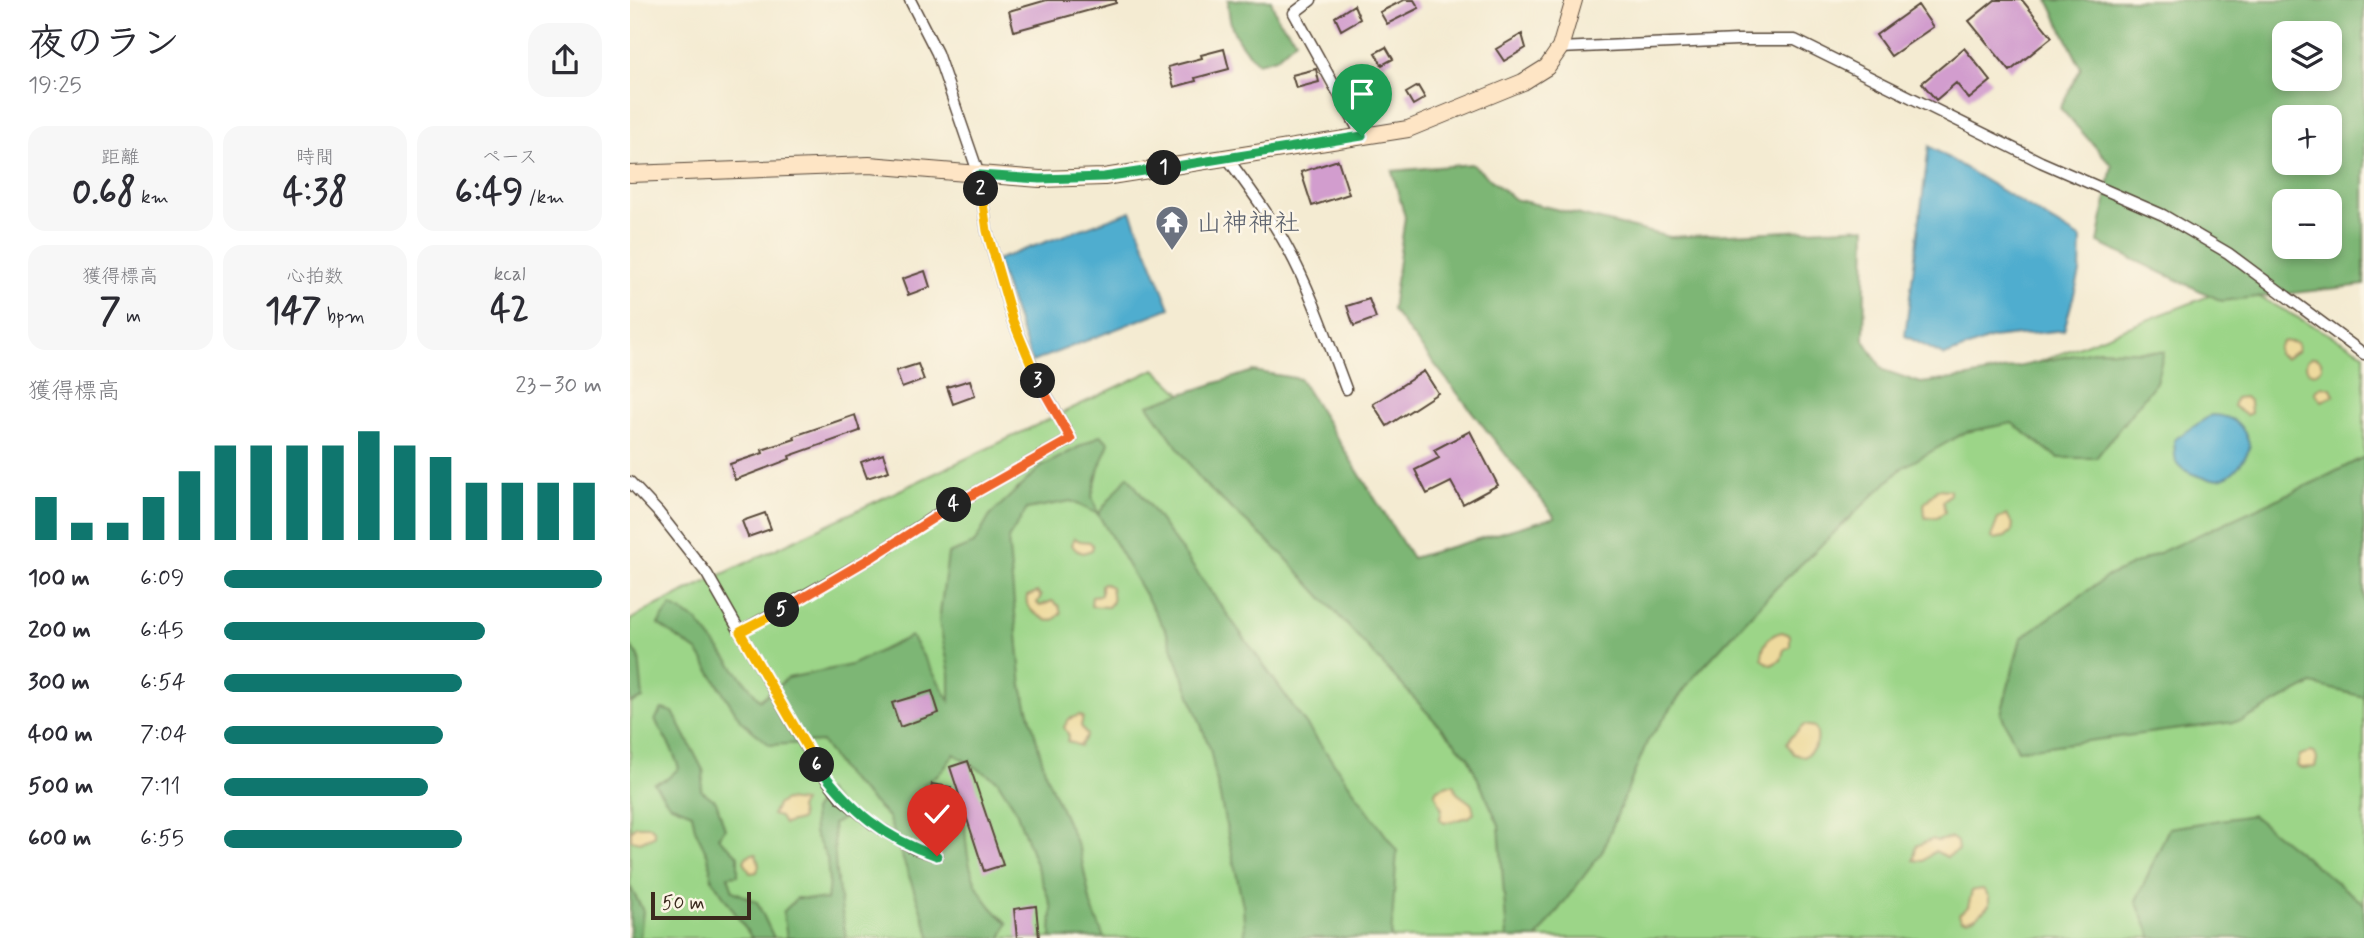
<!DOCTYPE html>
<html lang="ja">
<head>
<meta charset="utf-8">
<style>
  body { margin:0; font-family:Mynerve,"Klee One",sans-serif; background:#f7f7f7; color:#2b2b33; height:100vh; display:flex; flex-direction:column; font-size:26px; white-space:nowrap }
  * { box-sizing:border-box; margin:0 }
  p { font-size:23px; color:#7c7c81 }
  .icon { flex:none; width:38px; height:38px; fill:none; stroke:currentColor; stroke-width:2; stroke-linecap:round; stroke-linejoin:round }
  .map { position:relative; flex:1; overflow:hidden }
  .details { display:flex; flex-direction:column; background:#fff; width:630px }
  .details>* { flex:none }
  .tools { position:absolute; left:1642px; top:21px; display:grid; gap:14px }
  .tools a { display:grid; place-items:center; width:70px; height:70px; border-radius:14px; background:#fff; box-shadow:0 4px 10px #0003; font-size:35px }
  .scale { position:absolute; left:21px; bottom:18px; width:100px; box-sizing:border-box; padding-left:7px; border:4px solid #3b2a1e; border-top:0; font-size:19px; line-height:24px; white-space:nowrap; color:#3b2a1e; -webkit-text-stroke:5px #fcf5e5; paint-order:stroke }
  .pin { position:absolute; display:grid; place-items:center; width:60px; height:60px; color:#fff; margin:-72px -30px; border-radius:50% 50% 50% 0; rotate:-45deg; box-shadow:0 0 7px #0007 }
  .pin .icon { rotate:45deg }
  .km { position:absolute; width:35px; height:35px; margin:-18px; border-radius:50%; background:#222; color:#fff; font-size:19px; line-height:35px; text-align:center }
  .round { display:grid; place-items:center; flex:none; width:74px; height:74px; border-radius:21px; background:#f7f7f7 }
  .overview { display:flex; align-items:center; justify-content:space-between; height:119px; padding:0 28px }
  h1 { font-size:38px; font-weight:700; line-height:52px }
  .figures { display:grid; grid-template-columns:repeat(3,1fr); gap:10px; height:119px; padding:7px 28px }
  .figures div { display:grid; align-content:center; border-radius:18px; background:#f7f7f7; text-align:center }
  .figures b { font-size:35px; font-weight:700 }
  .figures small { font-size:19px; font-weight:400 }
  .figures p { font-size:19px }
  .chart { height:196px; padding:14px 28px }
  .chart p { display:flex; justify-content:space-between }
  .chart svg { width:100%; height:126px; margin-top:7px; stroke:#0f766e; stroke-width:6 }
  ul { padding:0 28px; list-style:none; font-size:23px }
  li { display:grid; grid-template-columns:112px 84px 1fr; align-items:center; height:52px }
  li i { height:18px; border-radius:9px; background:#0f766e }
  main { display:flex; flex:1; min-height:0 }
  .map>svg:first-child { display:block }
  .green { fill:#9cd588; stroke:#6c8053; stroke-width:2 }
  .forest { fill:#7db674; stroke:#5c7049; stroke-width:2; fill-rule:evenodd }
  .sand { fill:#eeda9e; stroke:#94825e; stroke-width:2 }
  .water { fill:#50adcf; stroke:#466c76; stroke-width:2 }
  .building { fill:#d29dce }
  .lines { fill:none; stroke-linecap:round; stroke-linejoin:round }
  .street-casing { stroke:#574739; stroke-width:13 }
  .secondary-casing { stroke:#574739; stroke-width:18 }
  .street { stroke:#fff; stroke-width:10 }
  .secondary { stroke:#fee5c5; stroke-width:16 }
  .split-1-casing { stroke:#fff; stroke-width:14 }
  .split-2-casing { stroke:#fff; stroke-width:14 }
  .split-3-casing { stroke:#fff; stroke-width:14 }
  .split-4-casing { stroke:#fff; stroke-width:14 }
  .split-5-casing { stroke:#fff; stroke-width:14 }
  .split-6-casing { stroke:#fff; stroke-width:14 }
  .split-7-casing { stroke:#fff; stroke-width:14 }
  .split-1 { stroke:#22a559; stroke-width:9 }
  .split-2 { stroke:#22a559; stroke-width:9 }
  .split-3 { stroke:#f5b400; stroke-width:9 }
  .split-4 { stroke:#f0652b; stroke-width:9 }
  .split-5 { stroke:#f0652b; stroke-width:9 }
  .split-6 { stroke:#f5b400; stroke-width:9 }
  .split-7 { stroke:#22a559; stroke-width:9 }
  .labels { text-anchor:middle; stroke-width:5; stroke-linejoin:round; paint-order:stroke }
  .worship-label { font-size:26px; fill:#5b616d; stroke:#fcf5e5; text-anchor:start }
</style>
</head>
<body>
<main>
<section class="details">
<div class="overview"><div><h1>夜のラン</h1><p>19:25</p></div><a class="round"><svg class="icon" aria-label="share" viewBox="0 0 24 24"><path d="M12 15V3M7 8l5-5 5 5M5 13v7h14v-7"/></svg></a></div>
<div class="figures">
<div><p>距離</p><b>0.68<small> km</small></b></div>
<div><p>時間</p><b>4:38</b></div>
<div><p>ペース</p><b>6:49<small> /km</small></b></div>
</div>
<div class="figures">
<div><p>獲得標高</p><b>7<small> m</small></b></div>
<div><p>心拍数</p><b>147<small> bpm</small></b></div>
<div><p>kcal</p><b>42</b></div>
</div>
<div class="chart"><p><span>獲得標高</span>23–30 m</p>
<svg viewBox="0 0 160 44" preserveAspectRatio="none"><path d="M5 44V29M15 44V38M25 44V38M35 44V29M45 44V20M55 44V11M65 44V11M75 44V11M85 44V11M95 44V6M105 44V11M115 44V15M125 44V24M135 44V24M145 44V24M155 44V24"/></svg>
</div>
<ul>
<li><b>100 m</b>6:09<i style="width:100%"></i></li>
<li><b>200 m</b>6:45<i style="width:69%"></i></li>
<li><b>300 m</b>6:54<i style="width:63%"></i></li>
<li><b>400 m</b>7:04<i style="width:58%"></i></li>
<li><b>500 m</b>7:11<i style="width:54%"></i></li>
<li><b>600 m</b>6:55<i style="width:63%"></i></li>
</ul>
</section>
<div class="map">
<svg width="1734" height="938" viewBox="0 0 1734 938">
  <rect width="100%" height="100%" fill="#fcf5e5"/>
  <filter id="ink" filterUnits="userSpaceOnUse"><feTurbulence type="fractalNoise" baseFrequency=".0143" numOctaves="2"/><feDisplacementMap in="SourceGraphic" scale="14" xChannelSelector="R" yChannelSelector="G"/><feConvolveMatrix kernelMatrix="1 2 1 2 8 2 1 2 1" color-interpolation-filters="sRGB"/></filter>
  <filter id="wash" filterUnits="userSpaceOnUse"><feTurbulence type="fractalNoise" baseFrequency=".00686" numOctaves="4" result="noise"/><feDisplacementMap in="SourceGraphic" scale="28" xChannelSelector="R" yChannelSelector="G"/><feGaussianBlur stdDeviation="1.57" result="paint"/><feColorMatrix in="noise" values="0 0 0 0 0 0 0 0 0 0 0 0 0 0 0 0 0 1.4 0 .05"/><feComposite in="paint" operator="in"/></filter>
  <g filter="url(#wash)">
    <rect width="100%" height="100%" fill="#f4ebd2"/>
    <path class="green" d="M1607,285L1734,353V938H0V620L17,610L525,369L924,745L1177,452Z"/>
    <path class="forest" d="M598,0H641L648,19L666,40L646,58L628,63C608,44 598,29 598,0Z
      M1418,0H1734V285L1592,301L1468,243L1482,165L1430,108L1451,68ZM1654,33H1699V79H1654ZM1654,117H1699V163H1654ZM1654,201H1699V247H1654Z
      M842,164L884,199L1040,237L1236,227L1234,340L1253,370L1291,383L1339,377L1468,350L1534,352L1526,382L1466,458H1428L1382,423L1336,432L1272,468L1145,589L1062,679L1017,742L972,852L907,938H877L869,825L838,757L653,555L573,483L518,405L623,371L670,379L782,558L925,517L762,310L775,217L762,171Z
      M471,435L479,443L469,468L462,496L468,514L498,476L767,851L761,938H615L613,906L580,749L536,631L468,514L441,501L397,509L378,539L392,687L417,778L450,851L461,905L474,938H421L422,908L385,808L367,780L324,754L313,770L294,785L295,826L314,835L335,823C336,865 344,896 378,923L371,938H301L258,817L215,775L192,742L140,745L111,721L68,652L28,624L41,606L66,620L130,700L158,678L221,665L281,636L320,701V674L309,621L318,554L344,544L361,514L411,467Z
      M1734,457V697L1682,684L1612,721L1388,750L1371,714L1391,638L1478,576L1689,480Z
      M0,645L9,657L13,698L0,703Z
      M32,709L43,712L74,772L71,790L86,801L95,829L88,837L108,856V875L98,876L103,891L127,902L144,938H122L82,879L78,856L65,829L62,813L39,804L24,783L37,779L49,768L42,750L25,720Z
      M196,791L218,816L203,824L206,873L216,938H157L153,912L167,898L197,900L199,883L197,858L184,833L183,811Z
      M1622,815L1734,904V938H1522L1506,901L1539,828Z
      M0,886L13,911L10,938H0Z"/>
    <path class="sand" d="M1653,341L1667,343L1668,351L1655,358L1648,354V347Z
      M1676 365a8 8 0 1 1 16 0a8 8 0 1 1-16 0Z
      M1692,386L1701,388L1704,395L1692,401L1685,393L1686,390Z
      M1615,397L1620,402L1621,413L1616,415L1603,406L1606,398Z
      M1307,489L1320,490V494L1313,501L1315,512L1307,517L1295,518L1294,504Z
      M1377,515L1383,524L1382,531L1375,537L1364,539L1361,537L1368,519Z
      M444,538L450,541L460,542L463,546L462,550L453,553L446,550L442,545Z
      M473,583L481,587C482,595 485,601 478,607L461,606L462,596L471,595V585Z
      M407,592L411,596L407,603L410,606L422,601L429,606L431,613L425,619L418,621C408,615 394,610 397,596Z
      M1152,632L1160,635V647L1154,649L1151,660L1141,665L1132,659C1132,645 1138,635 1152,632Z
      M449,715L453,717L451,726L457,735L450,746L437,741L439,736L434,727L439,719Z
      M1174,725L1185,727C1191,742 1186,748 1174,757L1164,754L1157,744L1160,738Z
      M1680,752L1685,754L1687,759L1685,767L1672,768L1667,766L1670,755Z
      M818,785H824L827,793L842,804L844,813L839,817L814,823L810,819L812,809L805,793L807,789Z
      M155,800L173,802L169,808L171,817L170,820L154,824L150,817L142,815L147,805Z
      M6,826H20L24,830V836L10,842L1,840V830Z
      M1322,838L1327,842L1328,851L1317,857L1305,851L1293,861L1284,860L1286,846L1303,839L1307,841Z
      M122,854H126L129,865L127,872L120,873L114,861L117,856Z
      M1345,890L1353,889L1359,897V905C1351,913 1343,923 1331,919L1329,914L1338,907L1342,891Z"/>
    <path class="water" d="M1299,146L1451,239L1450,273L1434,330L1362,338L1315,356L1275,336Z
      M501,211L540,308L402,362L366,260Z
      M1581,415C1605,415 1615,426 1620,448C1607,474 1593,487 1563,474C1556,471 1550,469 1546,461C1544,455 1545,447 1544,440Z"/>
    <g id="blocks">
      <path class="building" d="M417,0H486V3L384,31L379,11Z
        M774,0H784L789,8L757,24L750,12Z
        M1365,0H1392L1422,37L1380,71L1339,21Z
        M724,5L730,19L711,30L705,17Z
        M1288,5L1303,27L1261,56L1246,35Z
        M892,34L896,48L874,61L866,49Z
        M756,47L763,59L752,65L745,53Z
        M1334,48L1361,81L1339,99L1326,83L1306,100L1292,83Z
        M594,49L599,69L565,78L566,81L544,87L538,67L572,58L571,55Z
        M734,64L741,77L729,83L722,71Z
        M686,69L689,82L666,88L662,75Z
        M788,86L795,98L783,105L776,93Z
        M740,98L746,111L735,117L728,105Z
        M708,160L719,194L682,206L671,172Z
        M295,271L300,287L278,295L272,279Z
        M739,299L746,318L724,326L717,306Z
        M288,364L294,380L272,388L266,371Z
        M794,371L808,393L757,426L743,404Z
        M340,380L345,396L323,404L317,387Z
        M225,415L230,431L159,456L160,459L105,480L100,464L133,453L132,450L165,439L164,436Z
        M840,431L868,485L833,504L821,482L797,494L785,470L809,458L804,450Z
        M253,454L259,471L237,478L231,462Z
        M135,513L141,529L118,537L112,521Z
        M302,691L309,713L270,727L262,703Z
        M338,761L373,865L354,871L320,767Z
        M302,784L321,787L317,816L297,813Z
        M406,906L409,938H387L384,909Z"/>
    </g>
  </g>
  <g filter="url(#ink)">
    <use href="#blocks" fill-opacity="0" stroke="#574739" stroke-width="2"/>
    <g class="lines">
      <defs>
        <path id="street" d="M681,0L664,13L732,136
          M930,48L1107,40H1165L1411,162L1533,215L1598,253L1734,354
          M598,159C619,188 641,217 658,249C682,293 698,342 716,389
          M0,482L29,513L77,574L186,765L211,798L243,824L283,848L307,856
          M110,632L244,556L308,514L441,439L409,382L383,321L357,231L349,175L307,53L280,0"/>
        <path id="secondary" d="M0,174L239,165L410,179L474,177L778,129L893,82L917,67L930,48L944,0"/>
      </defs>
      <use href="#street" class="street-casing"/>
      <use href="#secondary" class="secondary-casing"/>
      <use href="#street" class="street"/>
      <use href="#secondary" class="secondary"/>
    </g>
  </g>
  <g class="lines" filter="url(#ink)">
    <defs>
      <path id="split-1" d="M534,168L732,136"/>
      <path id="split-2" d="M351,189L348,175L410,179L474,177L534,168"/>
      <path id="split-3" d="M351,189L357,231L383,321L408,381"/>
      <path id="split-4" d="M324,505L441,439L408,381"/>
      <path id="split-5" d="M152,610L244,556L324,505"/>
      <path id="split-6" d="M152,610L110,632L187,765"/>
      <path id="split-7" d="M187,765C221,810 253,838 307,856"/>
    </defs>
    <use href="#split-1" class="split-1-casing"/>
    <use href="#split-2" class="split-2-casing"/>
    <use href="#split-3" class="split-3-casing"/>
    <use href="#split-4" class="split-4-casing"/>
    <use href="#split-5" class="split-5-casing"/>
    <use href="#split-6" class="split-6-casing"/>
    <use href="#split-7" class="split-7-casing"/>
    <use href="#split-1" class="split-1"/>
    <use href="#split-2" class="split-2"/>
    <use href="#split-3" class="split-3"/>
    <use href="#split-4" class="split-4"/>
    <use href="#split-5" class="split-5"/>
    <use href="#split-6" class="split-6"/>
    <use href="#split-7" class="split-7"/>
  </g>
  <defs>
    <symbol id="temple-pin" viewBox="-11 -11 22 30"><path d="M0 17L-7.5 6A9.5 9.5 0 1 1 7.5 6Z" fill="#6b7280" stroke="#fcf5e5"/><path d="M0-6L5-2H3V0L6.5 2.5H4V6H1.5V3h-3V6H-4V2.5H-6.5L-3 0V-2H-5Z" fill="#fff"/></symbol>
  </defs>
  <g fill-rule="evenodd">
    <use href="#temple-pin" x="523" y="203" width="38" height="52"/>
  </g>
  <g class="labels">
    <g class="worship-label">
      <text x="566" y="231">山神神社</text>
    </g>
  </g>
</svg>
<div class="tools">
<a><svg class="icon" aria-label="layers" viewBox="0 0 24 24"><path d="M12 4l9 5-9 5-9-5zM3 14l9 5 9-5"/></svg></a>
<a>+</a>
<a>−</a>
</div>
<div class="scale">50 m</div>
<div class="pin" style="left:732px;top:136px;background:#1e9e55"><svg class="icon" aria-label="arrive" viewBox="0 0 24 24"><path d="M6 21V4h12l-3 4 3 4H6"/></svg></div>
<div class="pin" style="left:307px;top:856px;background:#d93025"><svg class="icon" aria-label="check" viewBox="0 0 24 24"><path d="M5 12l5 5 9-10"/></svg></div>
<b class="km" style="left:534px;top:168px">1</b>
<b class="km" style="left:351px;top:189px">2</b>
<b class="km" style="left:408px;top:381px">3</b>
<b class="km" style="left:324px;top:505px">4</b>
<b class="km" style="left:152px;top:610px">5</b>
<b class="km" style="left:187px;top:765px">6</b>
</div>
</main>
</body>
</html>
